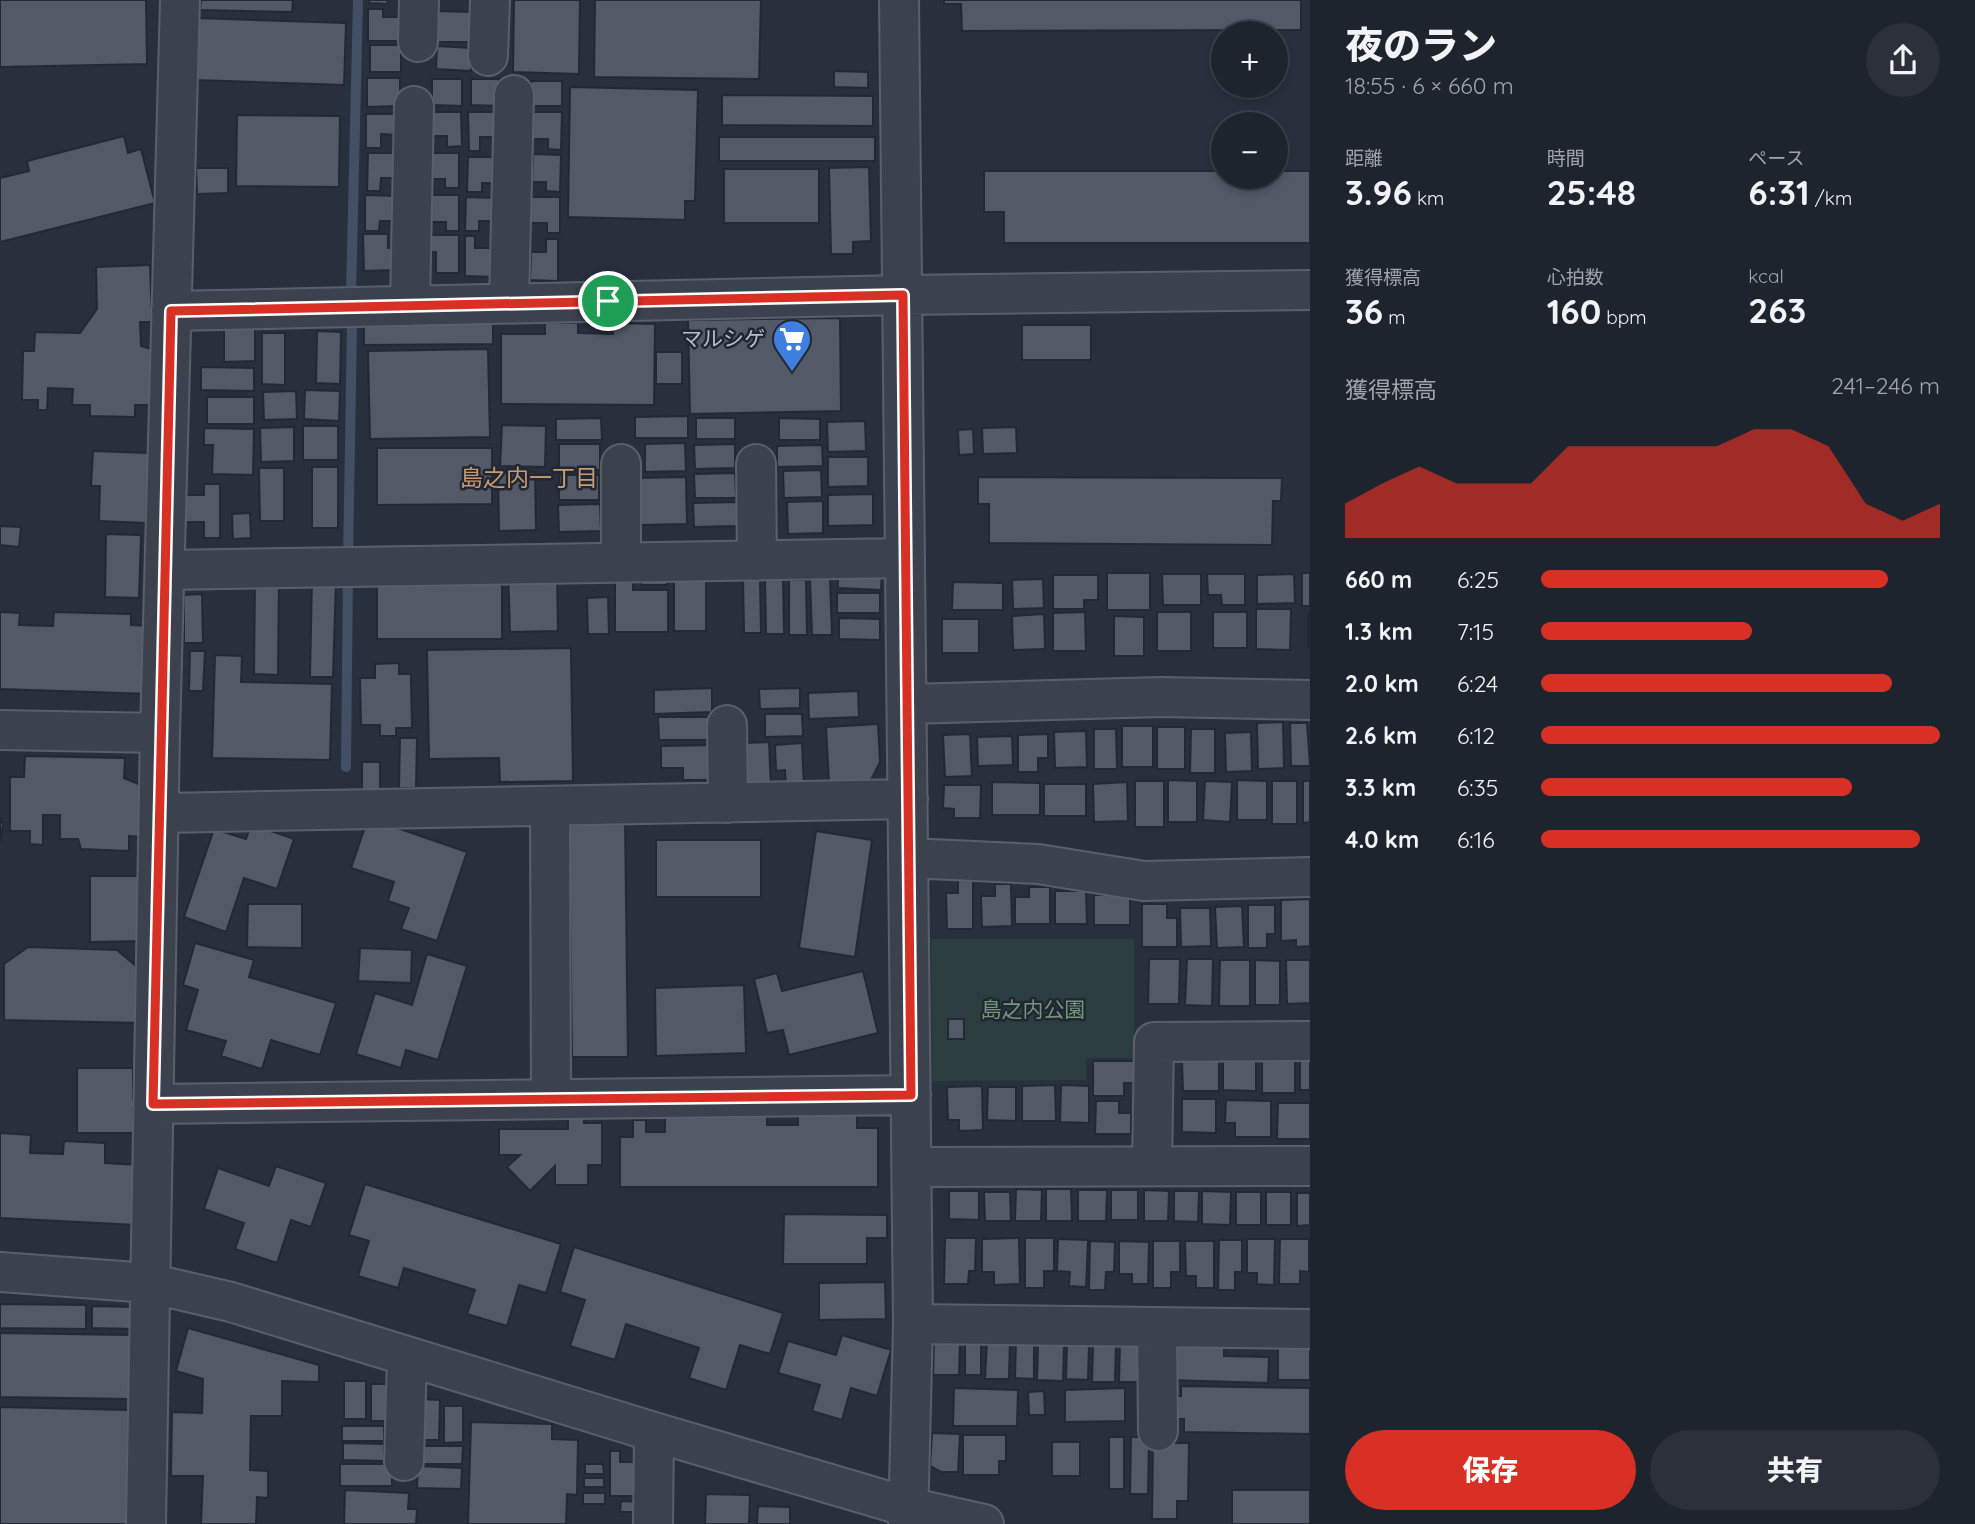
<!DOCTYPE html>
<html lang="ja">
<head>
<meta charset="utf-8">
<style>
  body { margin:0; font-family:Quicksand,"Noto Sans JP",sans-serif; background:#2b303a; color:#f1f3f6; height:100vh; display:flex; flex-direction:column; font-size:26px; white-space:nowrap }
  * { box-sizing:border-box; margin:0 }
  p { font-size:23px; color:#a1a4aa }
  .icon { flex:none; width:38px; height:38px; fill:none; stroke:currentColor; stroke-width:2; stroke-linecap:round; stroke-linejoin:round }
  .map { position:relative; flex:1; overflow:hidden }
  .side { display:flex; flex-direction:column; background:#1e242e; width:665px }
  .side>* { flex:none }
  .fabs { position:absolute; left:1211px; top:21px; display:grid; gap:14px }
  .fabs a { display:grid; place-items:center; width:77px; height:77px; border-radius:50%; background:#1e242e; box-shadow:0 4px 10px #0003,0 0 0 2px #3c414a; font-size:35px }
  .pin { position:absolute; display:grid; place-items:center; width:60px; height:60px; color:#fff; margin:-30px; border:4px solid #fff; border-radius:50%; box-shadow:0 2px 7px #0007 }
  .round { display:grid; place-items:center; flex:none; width:74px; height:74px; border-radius:37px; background:#2b303a }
  .summary { display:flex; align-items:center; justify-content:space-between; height:119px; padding:0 35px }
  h1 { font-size:38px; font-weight:800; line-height:52px }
  .figures { display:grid; grid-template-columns:repeat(3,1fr); gap:10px; height:119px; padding:7px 35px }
  .figures div { display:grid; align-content:center }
  .figures b { font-size:35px; font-weight:800 }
  .figures small { font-size:19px; font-weight:400 }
  .figures p { font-size:19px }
  .chart { height:196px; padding:14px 35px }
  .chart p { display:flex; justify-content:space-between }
  .chart svg { width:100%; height:126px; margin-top:7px; fill:#d93025; opacity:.7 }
  .button { display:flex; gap:14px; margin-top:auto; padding:14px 35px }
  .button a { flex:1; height:80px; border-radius:42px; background:#d93025; color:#fff; font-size:28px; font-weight:800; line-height:80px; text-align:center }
  .button a+a { background:#2b303a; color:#f1f3f6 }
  ul { padding:0 35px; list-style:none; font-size:23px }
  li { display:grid; grid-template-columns:112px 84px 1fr; align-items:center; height:52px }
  li i { height:18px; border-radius:9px; background:#d93025 }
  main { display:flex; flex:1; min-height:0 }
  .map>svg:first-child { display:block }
  .green { fill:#2b3d3f }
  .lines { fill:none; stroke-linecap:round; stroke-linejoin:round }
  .stream { stroke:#424f65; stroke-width:10 }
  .building { fill:#525967; stroke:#232934; stroke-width:2 }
  .minor-casing { stroke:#5a606b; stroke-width:42 }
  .minor { stroke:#3c424d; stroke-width:38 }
  .route-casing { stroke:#fff; stroke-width:14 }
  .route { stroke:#d93025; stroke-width:9 }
  .labels { text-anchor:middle; stroke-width:5; stroke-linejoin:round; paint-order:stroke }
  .poi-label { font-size:21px; fill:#b8bec8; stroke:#212732; text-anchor:end }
  .park-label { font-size:21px; fill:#72957c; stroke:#212732 }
  .neighbourhood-label { font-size:23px; fill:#c89b73; stroke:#212732 }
</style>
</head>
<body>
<main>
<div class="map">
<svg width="1310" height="1524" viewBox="0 0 1310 1524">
  <rect width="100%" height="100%" fill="#28303d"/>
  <path class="green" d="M931,939H1134V1058H1086V1080L932,1081Z"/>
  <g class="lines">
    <path class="stream" d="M351,294L358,0
      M348,560L352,326
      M346,767L348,575"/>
  </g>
  <path class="building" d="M0,0H146L147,64L0,67Z
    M201,0H293L292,12L200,10Z
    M369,0H388L387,4L369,3Z
    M514,0H580L579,74L513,72Z
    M595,0H761L759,79L594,77Z
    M944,0H1301V30L962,31L961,4H944Z
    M368,9H383V17H402V41H368Z
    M438,11L472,12L471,42H438Z
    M196,18L346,23L344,85L194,80Z
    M370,45H401V72H370Z
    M437,46L471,48V71L436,69Z
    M834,71L868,72V88L834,87Z
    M367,78H400V106L367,107Z
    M432,79H462V106L432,105Z
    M471,79H499V106L471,105Z
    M531,81H562V106H531Z
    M570,87L698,90L695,201H685V220L568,217Z
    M722,95L873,96V126L722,125Z
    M431,112H461L462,146L447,147V136H432Z
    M468,112H497V137H480V151H469Z
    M530,112H562L561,150L548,149V139H530Z
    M366,114H398V135L381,134V148H366Z
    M237,115L340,116L339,187L236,186Z
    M124,136L128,153L141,149L155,203L0,242V178L29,171L27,161Z
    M719,137H875V161H719Z
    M368,153H397L396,178H381L380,191H367Z
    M428,153H459V188H445V179H429Z
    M533,154L561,155L560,192L546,191V182H532Z
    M468,157H496L495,183H482V192H467Z
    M869,167L871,241L853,242V254H831L829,168Z
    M196,168H228V193L197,194Z
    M724,169H819V223H724Z
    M984,171H1223V177H1276V171H1310V243H1004V212H984Z
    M365,195L396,196L395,221H380L379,231H365Z
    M425,195H459V231H446V222H425Z
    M466,197L495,198V221H479V231H465Z
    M531,197H560V233H547V223H531Z
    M363,234H388V248H396V270L364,271Z
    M425,235H459V273H436V252H425Z
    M465,236H475V248H493V277L465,276Z
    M546,239H558V281L530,280L531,252H546Z
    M150,265L152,322H140L141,346L151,349V405H135V417L90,416V405H72L73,389L48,388L47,410H38V400H22L23,351H34L35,332L80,333L97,309L96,267Z
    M493,316V344L364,345V317Z
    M840,318L841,411L690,414L688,320Z
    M545,323H578V333L613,334V323L655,324L654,405L501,404V334H545Z
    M224,325H255V361L224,362Z
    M1022,325H1091V360H1022Z
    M317,331L341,332L340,384L316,383Z
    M262,333H285V385L262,384Z
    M488,349L490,437L370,439L368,351Z
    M656,352H682V384H656Z
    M201,367L254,368V391L201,390Z
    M305,390L340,391L339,421L304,419Z
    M296,391L297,419L264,420L263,392Z
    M207,397H254V424H207Z
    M688,416V438H635V417Z
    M601,418L602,440H556V419Z
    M696,418H735V439H696Z
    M779,418L820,419V440H779Z
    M865,421L866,451L828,452L827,422Z
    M502,425L546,426L545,467L500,466Z
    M303,426H338V460H303Z
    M294,427V461L261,462L260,428Z
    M1016,427L1017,453L983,454L982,428Z
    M204,428L254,429L253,475L212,474L213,445H204Z
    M973,429L974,454L959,455L958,430Z
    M685,443L686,471L645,472V444Z
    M559,444H600V470H559Z
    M735,444V468L695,469L694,445Z
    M822,445L823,466L777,467V446Z
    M377,448H492V504L377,505Z
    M93,451L149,453L146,523L99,521L100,486H91Z
    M828,457H868V486L828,487Z
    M312,467H338V528H312Z
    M259,468H284V521H260Z
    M821,470L822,497L784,498L783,471Z
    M498,472H535L536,530L499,531Z
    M735,473L736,498H695L694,474Z
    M559,475H599V500H559Z
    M686,477L687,524L640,525L639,478Z
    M978,477L1282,478L1281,501H1273L1272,545L989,543V504H978Z
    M204,484H220V538H204V522H185V495H204Z
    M873,494V525L828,526V495Z
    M823,501V533L788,534L787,502Z
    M738,502V526L694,527L693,503Z
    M600,504L601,531L559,532L558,505Z
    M250,513L251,538L233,539L232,514Z
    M0,526L21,527L19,547L0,545Z
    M106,534L141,535L139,598L105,597Z
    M641,568H667V585H641Z
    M838,569L882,570L881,590L838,588Z
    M557,570L558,631L510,632L508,571Z
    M615,570H633V590H668V632H615Z
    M706,570V631H674V571Z
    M1107,573H1150V610H1107Z
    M1302,573H1310V606H1302Z
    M1162,574H1201V605H1163Z
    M1207,574H1245V605H1222L1221,595H1208Z
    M1294,574L1295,603L1257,604V575Z
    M1053,575H1098V600H1084V609H1053Z
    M255,577H279L278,675L254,674Z
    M312,578L336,579L333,677H310Z
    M743,578H760L761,633H744Z
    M765,579H783L784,634H766Z
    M810,579H830L832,635H812Z
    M1043,579L1044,608L1013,609L1012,580Z
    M789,580H806L807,635H789Z
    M377,581H502V639H377Z
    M953,582L1003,583V610H952Z
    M837,593H880V613H837Z
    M202,594L203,643H184V595Z
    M608,597L609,634H588L587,598Z
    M1256,609H1291L1290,650L1256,649Z
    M0,612L20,613L19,625L53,626L54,612L131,614V625L152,626L150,694L0,689Z
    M1085,612L1086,651H1053V613Z
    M1157,612H1191V651H1157Z
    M1213,612H1247V648H1213Z
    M1308,613H1310V648H1308Z
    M1044,614L1045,649L1013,650L1012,616Z
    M1114,616L1144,617V656H1114Z
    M839,618L880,619V640L839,639Z
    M942,619H979V653H942Z
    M571,648L573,781L500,782L499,758L429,759L427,650Z
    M190,651H205L203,691H189Z
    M215,655L242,656L241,682L332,684L330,760L212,758Z
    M399,663V674H411L412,728H396V736H380V725H361L360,678H375V664Z
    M712,688V712L654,714V690Z
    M800,688V708L760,709L759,689Z
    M858,691L859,717L809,719L808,693Z
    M765,714H802L803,736L765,737Z
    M658,717H709V740H659Z
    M1283,722L1284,768L1258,769L1257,723Z
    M1290,723H1307L1310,766H1291Z
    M878,724L880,762L871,780L829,782L826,727Z
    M1122,726H1153V767H1122Z
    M1157,727H1185V769H1157Z
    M1094,729H1116L1117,769H1094Z
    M1191,729H1215V773H1190Z
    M1086,731L1087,767L1055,768L1054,732Z
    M1251,732L1252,771L1226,772L1225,733Z
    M970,734L972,776L945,777L943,735Z
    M1048,734V758H1038V772H1018V735Z
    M1012,736L1013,765L978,766L977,737Z
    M400,738H417L416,788H399Z
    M769,742L771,788L742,789L740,743Z
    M802,743L804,786L786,787L785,770L776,771L775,745Z
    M714,745V780H683V768H661V746Z
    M25,756L125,758L124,778L146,787L143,837L129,836V851L81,849L78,839H60V815H43V845L30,844V831H10V777H24Z
    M362,762H380V790L362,791Z
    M1168,780L1197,781V822H1168Z
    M1237,780L1267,781V820H1237Z
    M1135,781H1164V827H1135Z
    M1205,781L1232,782L1230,822L1203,820Z
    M1272,781H1297V824H1272Z
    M1303,781H1310V822L1303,823Z
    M992,782L1040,783V815H992Z
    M1127,782L1128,821L1094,822L1093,784Z
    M1044,784H1086V816H1044Z
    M944,785H981L980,818H954V809L943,808Z
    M0,818L3,824L0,843Z
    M368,818L467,852L437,941L401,929L409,908L388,901L394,882L351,868Z
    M625,819L628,1057H572L569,820Z
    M251,824L294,839L277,889L244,878L226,932L184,917L214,829L246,839Z
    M816,831L872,840L855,957L799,948Z
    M656,840H761V897H656Z
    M90,876H144L145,941L90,942Z
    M973,877V929H947L946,893H958V878Z
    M995,884H1011L1012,926L982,927L981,896H995Z
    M1029,887H1050V924H1015V897H1029Z
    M1055,891H1086L1087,924H1055Z
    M1094,895H1130V925H1094Z
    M1310,899V946L1296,947V940L1281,941V900Z
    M248,904H302V948L247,947Z
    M1142,904H1167V918H1177V947H1142Z
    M1248,905H1275V934H1267V948H1248Z
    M1242,906L1244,947L1217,948L1215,907Z
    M1180,908H1210L1211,946L1181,947Z
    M195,943L254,960L249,977L336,1003L320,1055L271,1040L262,1069L221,1056L226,1041L186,1030L198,990L183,985Z
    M28,947L117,950L142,971L141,1023L4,1020V964Z
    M360,948L412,950L411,983L358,981Z
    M427,954L467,966L438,1060L406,1050L401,1068L356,1054L375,993L412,1005Z
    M1149,959H1180L1179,1004H1148Z
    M1187,959H1213L1212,1006L1185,1005Z
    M1220,960H1250V1006H1219Z
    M1255,960L1280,961V1005H1255Z
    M1286,960H1310V1003L1287,1004Z
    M863,971L878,1033L789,1055L783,1030L767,1033L754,979L777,973L782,991Z
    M744,985L746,1053L656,1056L655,988Z
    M948,1019H964V1039H948Z
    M1300,1057H1310V1090H1300Z
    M1223,1060H1256V1091L1223,1090Z
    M1262,1060H1295V1093H1262Z
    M1093,1061H1135V1083H1124V1096H1093Z
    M1182,1061H1219V1091H1183Z
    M77,1068H133V1133H77Z
    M1055,1085L1056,1121H1022V1086Z
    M1061,1085L1089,1086V1123L1060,1122Z
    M982,1086L983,1130L959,1131V1120H948L947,1087Z
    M988,1087H1016V1121L987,1120Z
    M1182,1099H1216V1133L1182,1132Z
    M1226,1100L1271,1101V1137H1235V1123H1225Z
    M1096,1101H1119V1113H1131V1134H1095Z
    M1278,1103H1310V1139H1277Z
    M568,1110H584V1123H602V1165H588V1185H555V1166L530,1191L507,1167L520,1155H499V1129H568Z
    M798,1112H857V1128H878V1187H620V1137H633V1120H646V1132H665V1114H767V1125H798Z
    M0,1133L31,1135L30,1153L63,1154L64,1141L105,1143V1163L140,1165L137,1225L0,1218Z
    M276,1166L326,1183L311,1227L291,1220L277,1263L235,1249L244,1223L204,1209L218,1168L269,1186Z
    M365,1184L561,1244L546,1293L519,1285L507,1326L467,1314L475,1290L404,1268L398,1288L358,1276L369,1241L349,1235Z
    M1016,1189L1042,1190L1041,1221H1015Z
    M1046,1189H1071L1072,1221H1046Z
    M1078,1190H1107L1106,1221H1078Z
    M1111,1190H1138V1220H1111Z
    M1144,1190L1169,1191L1168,1221H1144Z
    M949,1191H979V1220L949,1219Z
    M1174,1191H1199L1198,1222L1174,1221Z
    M1202,1191L1231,1192L1230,1225L1202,1224Z
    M984,1192H1010L1011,1221H985Z
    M1236,1192H1261V1225H1236Z
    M1266,1192H1291V1225H1266Z
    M1297,1193H1310V1225L1297,1226Z
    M784,1214L887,1215V1238H867V1264H783Z
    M945,1238H976L975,1271H969L968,1284H944Z
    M1019,1238L1020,1284L994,1285V1272H982V1239Z
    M1025,1238H1054V1271H1044V1288H1025Z
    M1058,1239L1088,1240L1086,1287L1069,1286L1070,1272L1057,1271Z
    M1247,1239H1275L1274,1285L1257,1284V1273H1247Z
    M1280,1239H1309V1272L1300,1271V1284H1279Z
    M1219,1240H1242V1272H1235V1290H1218Z
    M1090,1241L1115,1242L1114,1272H1106L1105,1290H1089Z
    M1119,1241L1149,1242L1148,1284H1132V1274H1119Z
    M1153,1241H1180V1272H1171V1288H1153Z
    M1185,1241H1214V1288H1196V1276H1186Z
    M574,1247L783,1313L770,1354L740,1345L726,1390L689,1378L699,1348L626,1324L615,1360L570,1346L585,1300L560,1292Z
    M885,1282L886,1319L819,1320V1283Z
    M0,1304L86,1305V1329L0,1328Z
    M92,1306L134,1307V1329L92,1328Z
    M188,1328L319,1365V1382L282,1381V1416H251L250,1470L268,1471V1498L257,1497L256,1524H201L203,1476H171L172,1412L202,1413L203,1379L176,1371Z
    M0,1333L131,1335L130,1399L0,1397Z
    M842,1335L891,1350L877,1396L851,1388L842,1420L812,1411L820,1385L778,1373L788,1341L836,1355Z
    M1169,1337L1224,1339V1356L1269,1357L1268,1383L1168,1380Z
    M1016,1338L1034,1339V1379L1015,1378Z
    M987,1339H1010L1009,1379H985Z
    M934,1340L960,1341L959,1375H933Z
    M965,1340H981V1375H965Z
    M1038,1343L1064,1344L1063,1381L1037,1380Z
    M1067,1343H1089L1088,1380L1066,1379Z
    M1120,1343L1145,1344L1144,1382H1119Z
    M1093,1344H1116L1115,1382H1092Z
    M1278,1344H1310V1380H1278Z
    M344,1381H366V1419H344Z
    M371,1384H389V1421H371Z
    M1181,1386L1310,1388V1434L1184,1432V1419H1170L1171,1396H1181Z
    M954,1388L1018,1390L1017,1426H953Z
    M1125,1388V1421L1065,1422V1390Z
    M1044,1391L1045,1415H1029L1028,1392Z
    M420,1399L440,1400L439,1440H420Z
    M444,1406H463V1442L444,1443Z
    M0,1407L129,1410L127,1524H0Z
    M471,1422L552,1424V1439L578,1440L577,1495L567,1494L566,1524H468Z
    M342,1426H384V1441H342Z
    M932,1433L960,1434L958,1472H941L930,1466Z
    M963,1435H1006V1461H999V1475H963Z
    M1109,1437H1124V1489H1109Z
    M1131,1437H1149L1148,1494H1130Z
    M1052,1442H1080V1476H1052Z
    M343,1443L384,1444V1461L343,1460Z
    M1153,1443H1189L1188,1501H1177V1519H1152Z
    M420,1446H463L462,1464H420Z
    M610,1451H620V1462H638V1496H610Z
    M340,1464H392V1486H340Z
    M585,1464H603L604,1474H585Z
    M418,1466L462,1468L461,1489L417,1488Z
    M584,1478H604V1487H584Z
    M345,1490L409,1493L408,1509H417L416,1524H344Z
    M1232,1490H1310V1524H1232Z
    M583,1493H605V1504H583Z
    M706,1494L750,1495L749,1524H705Z
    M621,1501L637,1502V1512H620Z
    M758,1506L790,1507V1524H757Z"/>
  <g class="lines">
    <defs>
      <path id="minor" d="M899,0L913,1324L908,1524
        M418,42L419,0
        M488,56L490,0
        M509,303L514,95
        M410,306L414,106
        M171,311L903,295L1310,290
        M621,464V563
        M756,464L757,561
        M165,570L905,558
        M907,704L1161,697L1310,700
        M727,725L728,803
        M0,730L160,733
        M550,806L551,1099
        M160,813L908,799
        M908,858L1038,864L1144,881L1310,877
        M153,1104L911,1095
        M1152,1166L1154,1042L1310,1041
        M912,1167L1310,1166
        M0,1272L149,1283L231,1302L654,1432L908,1507L984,1524
        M913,1324L1310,1329
        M1157,1327L1158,1431
        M404,1461L407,1356
        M146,1524L160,733L180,0
        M653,1524L654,1432"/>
    </defs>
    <use href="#minor" class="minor-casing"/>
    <use href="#minor" class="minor"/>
  </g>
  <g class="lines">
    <defs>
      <path id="route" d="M903,295L911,1095L153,1104L171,311Z"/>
    </defs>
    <use href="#route" class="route-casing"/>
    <use href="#route" class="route"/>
  </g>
  <defs>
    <symbol id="supermarket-pin" viewBox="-11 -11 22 30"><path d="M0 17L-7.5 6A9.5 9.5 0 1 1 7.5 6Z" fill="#3f7fe0" stroke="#212732"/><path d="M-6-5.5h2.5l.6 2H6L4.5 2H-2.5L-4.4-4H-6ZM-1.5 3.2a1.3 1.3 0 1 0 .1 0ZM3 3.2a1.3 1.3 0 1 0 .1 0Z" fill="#fff"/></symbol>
  </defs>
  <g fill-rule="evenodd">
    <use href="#supermarket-pin" x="770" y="317" width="44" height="60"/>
  </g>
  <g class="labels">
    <g class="poi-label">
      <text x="765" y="346">マルシゲ</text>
    </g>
    <g class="park-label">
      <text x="1033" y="1017">島之内公園</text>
    </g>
    <g class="neighbourhood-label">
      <text x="529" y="486">島之内一丁目</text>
    </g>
  </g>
</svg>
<div class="fabs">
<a>+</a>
<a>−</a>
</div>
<div class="pin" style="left:608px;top:301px;background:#1e9e55"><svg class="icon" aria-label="arrive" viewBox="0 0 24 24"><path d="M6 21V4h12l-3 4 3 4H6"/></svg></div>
</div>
<section class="side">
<div class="summary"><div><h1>夜のラン</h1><p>18:55 · 6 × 660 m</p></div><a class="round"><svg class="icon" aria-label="share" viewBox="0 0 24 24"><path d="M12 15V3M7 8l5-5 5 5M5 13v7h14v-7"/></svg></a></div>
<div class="figures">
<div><p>距離</p><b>3.96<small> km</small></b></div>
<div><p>時間</p><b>25:48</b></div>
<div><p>ペース</p><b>6:31<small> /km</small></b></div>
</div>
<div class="figures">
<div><p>獲得標高</p><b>36<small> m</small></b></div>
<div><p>心拍数</p><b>160<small> bpm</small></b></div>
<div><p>kcal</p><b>263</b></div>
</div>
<div class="chart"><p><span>獲得標高</span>241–246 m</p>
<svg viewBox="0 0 160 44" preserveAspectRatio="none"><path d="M0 44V32L10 25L20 19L30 25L40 25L50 25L60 12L70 12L80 12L90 12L100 12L110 6L120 6L130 12L140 32L150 38L160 32V44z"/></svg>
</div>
<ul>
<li><b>660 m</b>6:25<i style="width:87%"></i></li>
<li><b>1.3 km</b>7:15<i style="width:53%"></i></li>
<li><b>2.0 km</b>6:24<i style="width:88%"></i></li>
<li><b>2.6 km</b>6:12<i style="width:100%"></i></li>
<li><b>3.3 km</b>6:35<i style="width:78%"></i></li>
<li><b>4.0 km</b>6:16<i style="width:95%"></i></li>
</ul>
<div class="button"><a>保存</a><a>共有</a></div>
</section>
</main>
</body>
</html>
